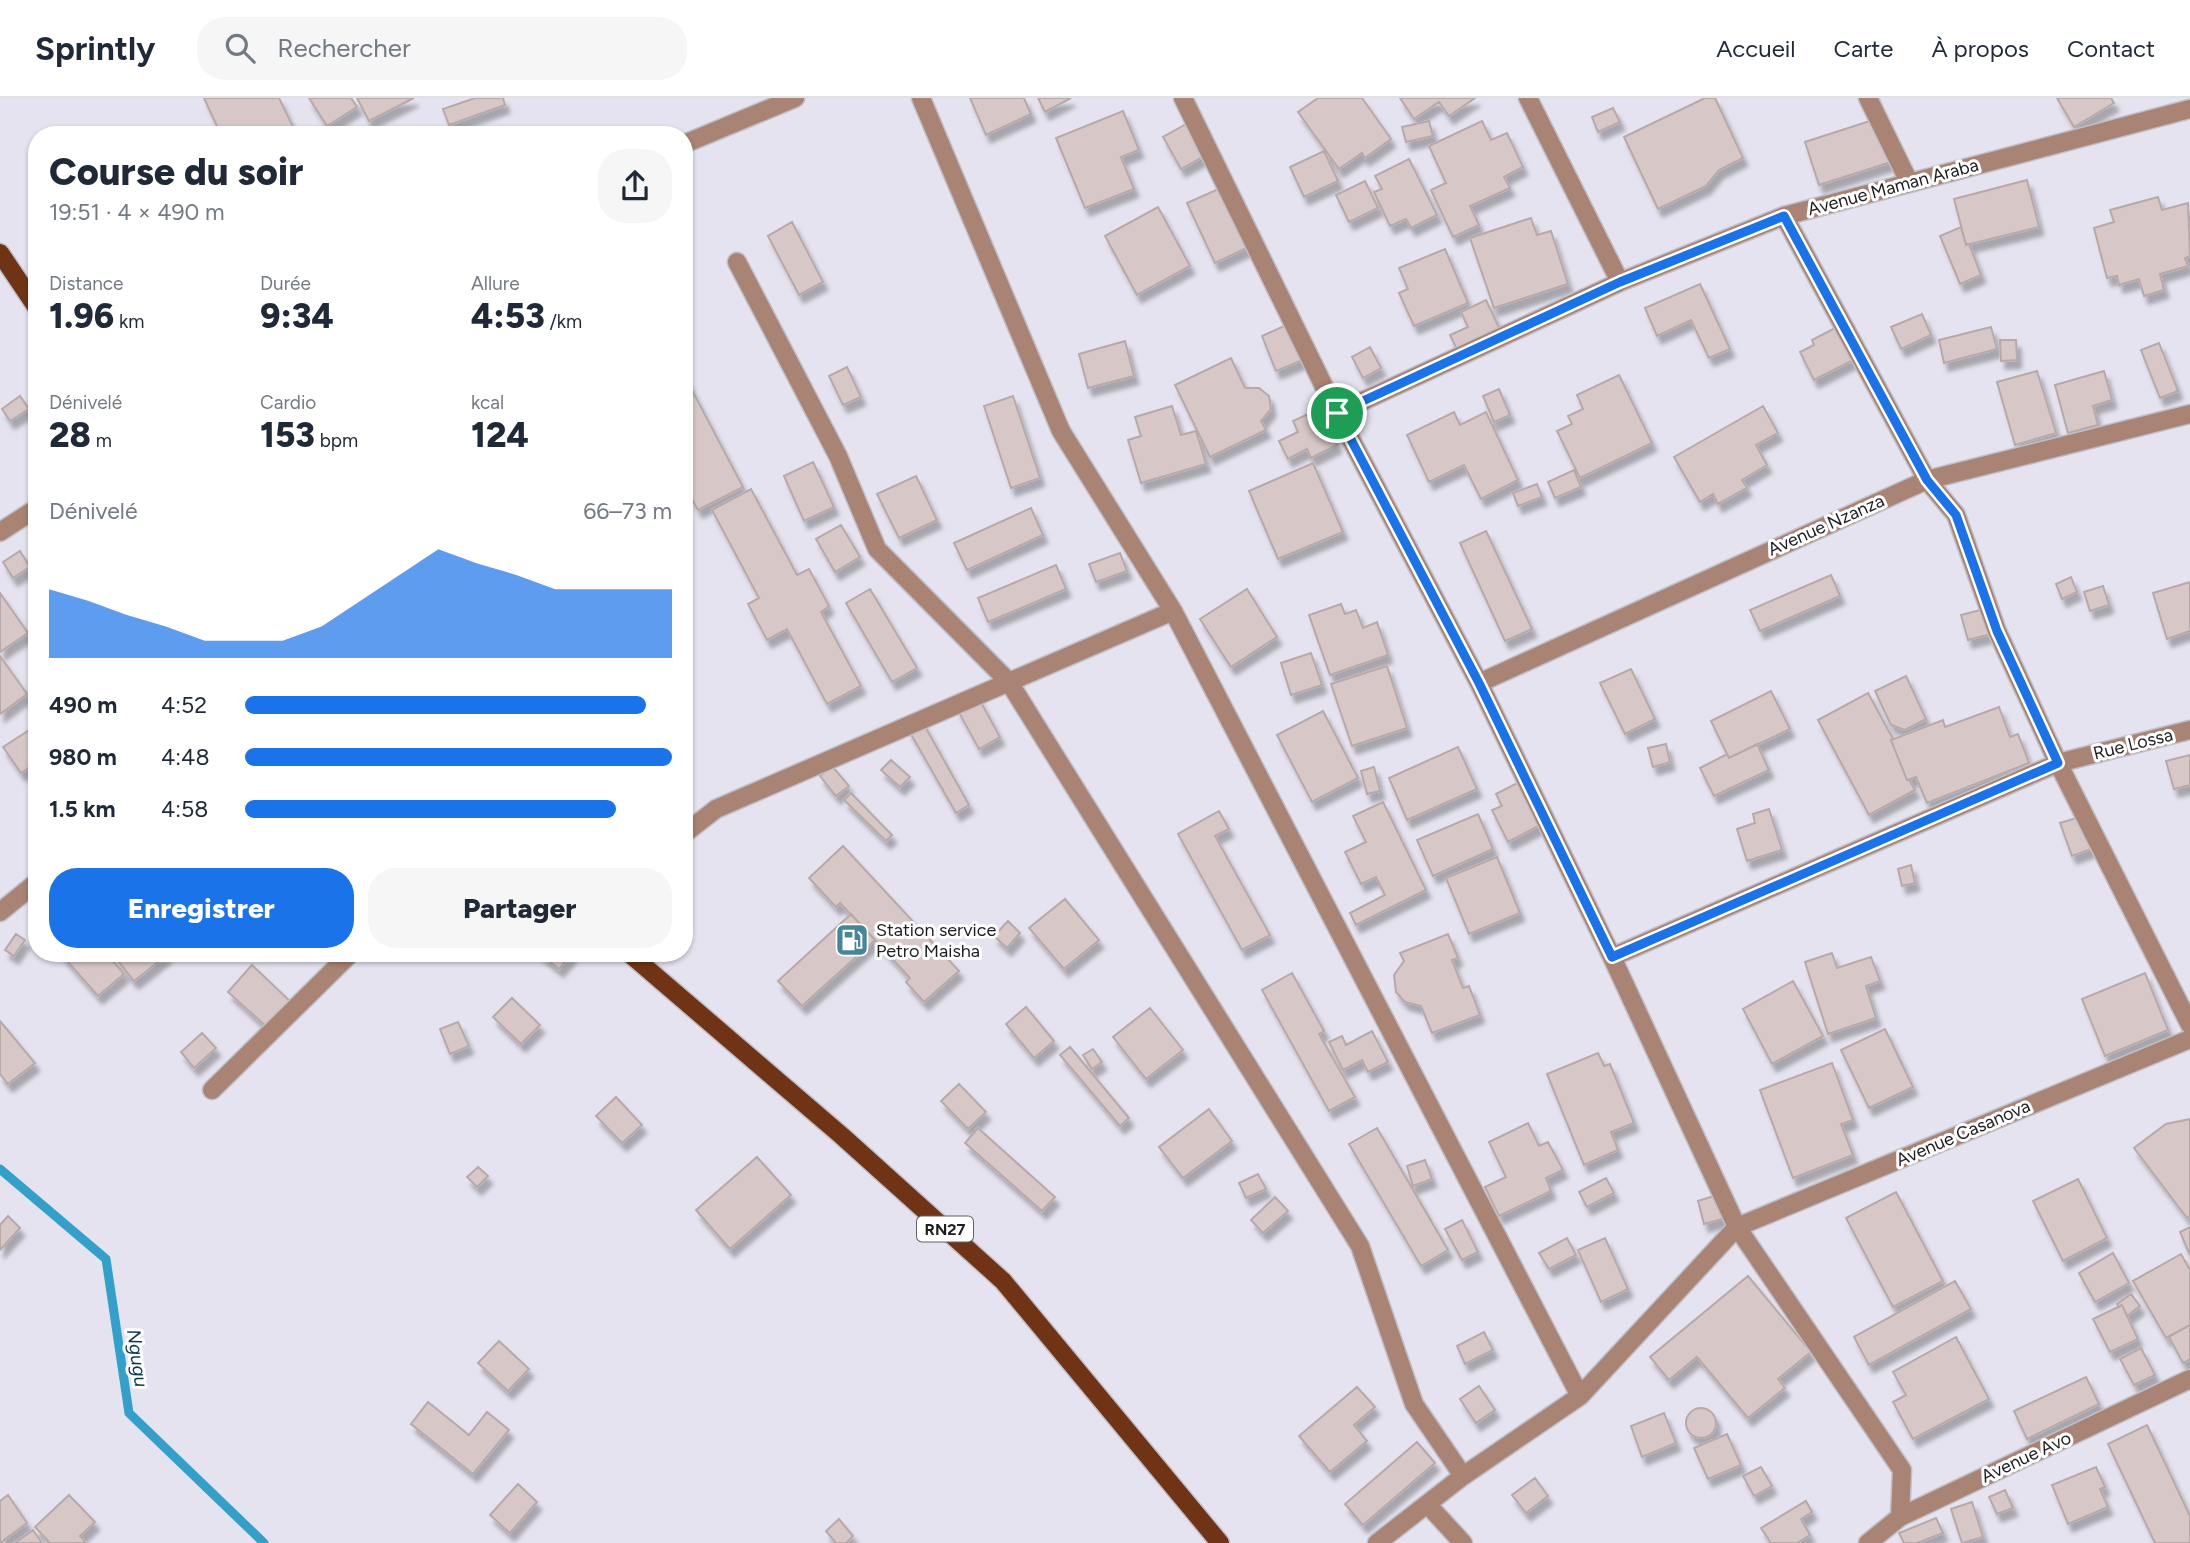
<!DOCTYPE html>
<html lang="fr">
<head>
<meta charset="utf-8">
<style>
  body { margin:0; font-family:Figtree,sans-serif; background:#f6f6f7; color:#1f2937; height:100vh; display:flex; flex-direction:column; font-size:26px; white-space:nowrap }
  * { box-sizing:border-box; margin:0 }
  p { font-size:23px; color:#747a83 }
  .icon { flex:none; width:38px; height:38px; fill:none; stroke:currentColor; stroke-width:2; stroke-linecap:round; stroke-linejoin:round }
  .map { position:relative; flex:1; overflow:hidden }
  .side { position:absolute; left:28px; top:28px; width:665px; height:836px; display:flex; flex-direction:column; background:#fff; border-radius:28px; box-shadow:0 2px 5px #0004 }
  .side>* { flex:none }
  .pin { position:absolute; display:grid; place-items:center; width:60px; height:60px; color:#fff; margin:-30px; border:4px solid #fff; border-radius:50%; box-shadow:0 2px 7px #0007 }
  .round { display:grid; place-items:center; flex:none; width:74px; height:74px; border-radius:28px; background:#f6f6f7 }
  .overview { display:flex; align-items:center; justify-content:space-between; height:119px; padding:0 21px }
  h1 { font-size:38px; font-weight:800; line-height:52px }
  .metrics { display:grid; grid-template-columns:repeat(3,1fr); gap:10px; height:119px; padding:7px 21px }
  .metrics div { display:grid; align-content:center }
  .metrics b { font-size:35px; font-weight:800 }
  .metrics small { font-size:19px; font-weight:400 }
  .metrics p { font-size:19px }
  .chart { height:196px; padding:14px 21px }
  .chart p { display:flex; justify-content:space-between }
  .chart svg { width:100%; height:126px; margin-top:7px; fill:#1a73e8; opacity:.7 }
  .button { display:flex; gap:14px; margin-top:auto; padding:14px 21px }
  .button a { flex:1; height:80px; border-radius:28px; background:#1a73e8; color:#fff; font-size:28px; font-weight:800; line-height:80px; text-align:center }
  .button a+a { background:#f6f6f7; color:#1f2937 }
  ul { padding:0 21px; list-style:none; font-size:23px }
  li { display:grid; grid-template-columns:112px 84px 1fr; align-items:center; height:52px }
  li i { height:18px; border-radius:9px; background:#1a73e8 }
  header { display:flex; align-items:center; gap:42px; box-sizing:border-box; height:98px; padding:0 35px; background:#fff; border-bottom:2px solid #e0e1e3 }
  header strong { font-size:33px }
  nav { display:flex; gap:38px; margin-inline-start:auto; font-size:24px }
  .search { width:490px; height:63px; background:#f6f6f7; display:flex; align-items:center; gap:18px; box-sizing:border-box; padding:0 24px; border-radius:28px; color:#747a83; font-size:26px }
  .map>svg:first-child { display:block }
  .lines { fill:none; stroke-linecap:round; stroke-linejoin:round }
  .stream { stroke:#32a0ca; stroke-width:9 }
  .building { fill:#d7c8c7; stroke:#b7a9a8; stroke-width:2; filter:url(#shadow) }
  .minor-casing { stroke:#c0c0ca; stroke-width:21 }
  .major-casing { stroke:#c0c0ca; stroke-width:21 }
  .minor { stroke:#a98474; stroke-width:18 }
  .major { stroke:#713315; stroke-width:18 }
  .route-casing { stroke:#fff; stroke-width:14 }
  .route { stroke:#1a73e8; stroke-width:9 }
  .labels { text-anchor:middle; stroke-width:6; stroke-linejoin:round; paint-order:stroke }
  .shield { fill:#fff; stroke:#626264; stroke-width:2 }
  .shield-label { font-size:16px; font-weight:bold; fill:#1e1e22 }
  .street-label { font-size:18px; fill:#1e1e22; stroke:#fff }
  .poi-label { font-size:18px; fill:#1e1e22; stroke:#fff; text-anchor:start }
  .water-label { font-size:19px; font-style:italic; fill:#0c3b4d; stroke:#fff }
</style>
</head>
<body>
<header>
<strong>Sprintly</strong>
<div class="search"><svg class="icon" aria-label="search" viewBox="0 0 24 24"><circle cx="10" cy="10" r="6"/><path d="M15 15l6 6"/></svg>Rechercher</div>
<nav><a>Accueil</a><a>Carte</a><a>À propos</a><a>Contact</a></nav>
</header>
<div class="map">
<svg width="2190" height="1445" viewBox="0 0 2190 1445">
  <defs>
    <filter id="shadow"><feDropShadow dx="4.5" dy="8" stdDeviation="2" flood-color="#0004"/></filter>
  </defs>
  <rect width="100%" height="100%" fill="#e4e3ef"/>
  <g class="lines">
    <path class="stream" d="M0,1071L106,1161L129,1315L264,1445"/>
  </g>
  <path class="building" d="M204,0H279L297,37H221Z
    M309,0H351L357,9L327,28Z
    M357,0H414L369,23Z
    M475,0H503L505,7L449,27L443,11Z
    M970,0H1024L1031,16L986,37Z
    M1038,0H1071L1045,14Z
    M1318,0H1362L1391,41L1365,60L1362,55L1339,71L1298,14Z
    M1400,0H1475L1449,18L1439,4L1414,21Z
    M1705,0H1715L1743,60L1719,72L1706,88L1658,111L1624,39Z
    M2057,0H2111L2114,5L2074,29Z
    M1613,10L1620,24L1598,34L1592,19Z
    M1123,13L1139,52L1121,59L1134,91L1085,110L1056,40Z
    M1876,21L1891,64L1819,87L1805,44Z
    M1429,23L1433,38L1406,44L1402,29Z
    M1482,23L1491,42L1507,35L1523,69L1504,79L1510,90L1470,108L1479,127L1453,139L1431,92L1446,85L1429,48Z
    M1188,25L1206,57L1181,71L1163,39Z
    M1324,53L1338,83L1304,99L1290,69Z
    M1409,61L1437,117L1411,130L1406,121L1390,128L1374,94L1382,91L1375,78Z
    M2027,82L2039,129L1966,147L1954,101Z
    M1365,83L1378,110L1349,124L1336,97Z
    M1225,88L1253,147L1215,165L1187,105Z
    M2158,99L2162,112L2188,105L2190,158L2185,160L2188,168L2160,176L2164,192L2144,198L2139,181L2119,187L2117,178L2107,180L2094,130L2114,124L2110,112Z
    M1158,109L1190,168L1137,197L1105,138Z
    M1531,120L1537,137L1551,133L1568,186L1494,210L1470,140Z
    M792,124L823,184L799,197L768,138Z
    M1961,129L1966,147L1969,146L1981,177L1960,186L1940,138Z
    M1445,151L1468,205L1414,228L1399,195L1408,191L1399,170Z
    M1700,186L1730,251L1709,260L1691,222L1657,238L1645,210Z
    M1486,202L1502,236L1459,256L1450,237L1468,229L1461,214Z
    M1922,216L1931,237L1901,251L1891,229Z
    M1293,224L1308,260L1276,273L1262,238Z
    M1991,229L1997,251L1944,265L1939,242Z
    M1835,230L1861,258L1814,282L1800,254L1814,247L1812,242Z
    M2000,242H2016L2017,262L2001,263Z
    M1125,243L1134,278L1088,290L1079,256Z
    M2159,245L2178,293L2160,300L2141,252Z
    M1370,249L1381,270L1363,280L1352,259Z
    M1231,260L1245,290H1259L1269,298L1271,311L1261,323L1266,332L1210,359L1175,287Z
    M847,269L861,299L843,307L829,278Z
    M2037,273L2056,335L2015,347L1997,284Z
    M2104,273L2112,302L2093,308L2098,327L2068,335L2055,287Z
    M684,277L743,389L698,412L684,387V377L689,374L684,364Z
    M1619,277L1652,345L1580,380L1557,333L1572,326L1568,318L1583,311L1577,297Z
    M1499,291L1510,317L1494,324L1483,298Z
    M20,298L29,311L10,323L2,311Z
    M1013,298L1040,380L1011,390L984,308Z
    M1172,308L1181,337L1196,333L1206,366L1141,385L1128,342L1141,338L1135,319Z
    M1763,308L1778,335L1756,347L1767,367L1742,382L1747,390L1718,406L1713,396L1700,404L1674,359Z
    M1319,311L1337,347L1311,360L1307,351L1288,361L1279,343L1298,334L1293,323Z
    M1454,314L1460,327L1486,314L1518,382L1481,401L1464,367L1429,384L1407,337Z
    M813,364L834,409L804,423L784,378Z
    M1313,365L1343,434L1278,461L1249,393Z
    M1574,372L1581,389L1555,400L1548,384Z
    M916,378L937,422L899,440L877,396Z
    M1537,386L1542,399L1518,408L1513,395Z
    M751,391L797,477L809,471L829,508L821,514L861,588L827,606L787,531L767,542L748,506L759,500L712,412Z
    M1031,410L1043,437L967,472L954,445Z
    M841,427L860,459L835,474L816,441Z
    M1486,433L1532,531L1505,543L1460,445Z
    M20,453L30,469L13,480L3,464Z
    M1120,455L1127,473L1096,484L1089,466Z
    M1056,467L1066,491L988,524L978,500Z
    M1831,477L1840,498L1760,533L1750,512Z
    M2071,479L2077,494L2062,501L2056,486Z
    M2190,484V533L2167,541L2153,495Z
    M2103,488L2109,507L2090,513L2084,494Z
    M870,491L917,570L892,584L846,505Z
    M1247,491L1277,539L1231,569L1200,521Z
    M0,495L28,535L0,554Z
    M1341,506L1345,516L1356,512L1363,530L1377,524L1388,557L1330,577L1309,517Z
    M1988,510L1995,535L1968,542L1961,517Z
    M1311,555L1322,587L1291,597L1281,565Z
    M0,558L27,596L0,616Z
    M1387,568L1407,630L1352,648L1331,586Z
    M1631,571L1655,621L1625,636L1600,585Z
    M1906,578L1926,621L1905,632L1891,627L1875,593Z
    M1771,593L1790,631L1729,660L1711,623Z
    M1868,595L1893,641L1891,642L1907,682H1909L1915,692L1869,717L1818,622Z
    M978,599L1000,639L979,651L957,611Z
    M1999,609L2010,639L2018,636L2029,665L1927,705L1916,679L1907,682L1891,642L1943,622L1945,629Z
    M1323,613L1358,680L1312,704L1277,637Z
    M922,623L969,707L956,715L908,631Z
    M37,627V664L21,675L3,649Z
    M1666,646L1670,664L1653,669L1648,650Z
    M1757,646L1769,672L1714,698L1700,670L1727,656L1729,660Z
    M1458,649L1477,691L1407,722L1389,680Z
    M2190,657V687L2174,691L2166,663Z
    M891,662L910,679L900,689L881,672Z
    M832,668L849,688L836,698L820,678Z
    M1374,669L1380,693L1367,696L1361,673Z
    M1523,682L1544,725L1508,744L1492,712L1502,708L1496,696Z
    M851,695L892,737L886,743L844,702Z
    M1383,704L1426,792L1356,827L1350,815L1385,797L1376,779L1361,786L1345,754L1366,744L1353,718Z
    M1769,711L1782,752L1747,763L1737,731L1755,725L1753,716Z
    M1219,713L1229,731L1215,738L1270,837L1242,852L1178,736Z
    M1478,716L1493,751L1433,778L1417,742Z
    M2083,718L2094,750L2072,758L2060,725Z
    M843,748L959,873L924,904L906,884L910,880L875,842L840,805L836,809L809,780Z
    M1497,759L1520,815L1469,836L1446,780Z
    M1911,767L1915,785L1902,788L1898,771Z
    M1065,801L1099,842L1064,871L1029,830Z
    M851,816L875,842L802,908L778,883Z
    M1008,823L1020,835L1007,850L994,838Z
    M16,836L25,842L14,858L5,852Z
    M1448,836L1458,860L1452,862L1463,890L1469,888L1480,917L1432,935L1421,908L1405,904L1396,894L1394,877L1404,863L1400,855Z
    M1832,855L1837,870L1871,859L1880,883L1866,888L1876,920L1828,936L1805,864Z
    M61,856H107L124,876L98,898Z
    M120,856H166L167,857L134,883L115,859Z
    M540,856H572L559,871Z
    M252,867L292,905L269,931L228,894Z
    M1292,875L1324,933L1319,936L1355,999L1329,1013L1262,892Z
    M2145,875L2168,932L2105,958L2082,901Z
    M1793,883L1823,938L1772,966L1743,911Z
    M512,900L540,927L521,946L493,919Z
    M1026,909L1054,943L1034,960L1006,926Z
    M1150,910L1183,952L1146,981L1113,939Z
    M0,923L35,965L8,986L0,976Z
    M458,924L469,948L450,956L440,931Z
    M1885,931L1913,989L1869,1010L1841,952Z
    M1372,933L1388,964L1368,974L1362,962L1343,972L1329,944L1342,938L1346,947Z
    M202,935L216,950L194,970L181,954Z
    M1070,949L1129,1020L1120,1028L1060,957Z
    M1093,951L1102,964L1092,971L1083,957Z
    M1598,955L1604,968L1610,966L1634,1025L1611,1034L1618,1052L1584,1067L1547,976Z
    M1832,965L1853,1022L1841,1026L1853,1057L1793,1080L1760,992Z
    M959,986L986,1014L968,1031L941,1003Z
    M616,999L642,1027L622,1045L596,1018Z
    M1209,1011L1232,1043L1183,1080L1159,1049Z
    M2190,1021V1118L2187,1120L2134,1050L2166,1026Z
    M1528,1025L1539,1048L1548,1044L1563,1072L1546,1080L1551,1093L1499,1118L1485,1089L1506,1079L1489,1044Z
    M978,1030L1055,1099L1042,1113L965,1045Z
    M1377,1030L1448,1152L1421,1168L1349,1046Z
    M757,1059L791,1097L730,1151L696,1112Z
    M1425,1062L1432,1081L1413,1088L1407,1068Z
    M478,1069L488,1078L477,1089L467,1079Z
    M1258,1076L1266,1091L1246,1100L1239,1085Z
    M1606,1080L1614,1095L1587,1109L1579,1094Z
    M2078,1081L2107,1140L2063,1163L2033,1103Z
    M1896,1094L1943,1183L1893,1209L1846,1120Z
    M1720,1096L1726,1120L1704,1126L1698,1103Z
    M1275,1099L1288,1113L1263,1135L1251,1122Z
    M8,1118L20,1130L0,1152V1127Z
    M1462,1122L1478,1154L1462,1162L1445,1131Z
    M2190,1129V1157L2180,1134Z
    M1567,1140L1576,1157L1549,1171L1539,1155Z
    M1605,1140L1628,1191L1601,1204L1578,1152Z
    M2113,1155L2129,1185L2095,1204L2079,1175Z
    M2181,1156L2190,1172V1227L2166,1240L2133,1183Z
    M1748,1178L1811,1254L1778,1281L1785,1290L1748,1320L1697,1259L1669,1282L1650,1259Z
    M1955,1183L1971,1211L1869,1267L1854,1239Z
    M2131,1196L2140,1208L2127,1218L2122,1207L2119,1209L2117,1206Z
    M2122,1207L2138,1241L2110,1254L2093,1221Z
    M2190,1227V1261L2183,1265L2169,1239Z
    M1484,1234L1493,1252L1465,1266L1457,1248Z
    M1956,1239L1989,1301L1913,1341L1893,1304L1906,1297L1893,1274Z
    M499,1243L529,1271L508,1293L478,1265Z
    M2141,1250L2155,1277L2134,1287L2120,1261Z
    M2086,1279L2099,1306L2027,1341L2014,1313Z
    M1479,1288L1495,1312L1476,1325L1460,1301Z
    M1357,1289L1375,1309L1354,1327L1367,1343L1330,1374L1299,1338Z
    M428,1304L469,1337L487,1314L509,1332L473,1376L411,1326Z
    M1686 1325a15 15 0 1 1 30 0a15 15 0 1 1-30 0Z
    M1664,1315L1676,1345L1642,1359L1631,1328Z
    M2147,1327L2190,1418V1445H2155L2108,1346Z
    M1727,1336L1741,1367L1708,1381L1694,1350Z
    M1417,1344L1435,1365L1363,1427L1345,1406Z
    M1761,1369L1772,1388L1754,1398L1743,1378Z
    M2096,1369L2105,1389L2100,1391L2108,1409L2068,1426L2052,1387Z
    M1535,1380L1548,1398L1526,1415L1512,1397Z
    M518,1386L537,1404L510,1435L490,1417Z
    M2005,1392L2013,1410L1997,1416L1989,1399Z
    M8,1397L27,1425L0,1445V1403Z
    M69,1397L95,1424L80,1438L86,1445H50L35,1429Z
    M1806,1403L1812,1414L1801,1421L1810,1437L1797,1445H1771L1761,1430Z
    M1972,1404L1983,1439L1962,1445L1951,1411Z
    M1936,1420L1943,1435L1917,1445H1904L1899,1435Z
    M839,1421L853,1438L846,1445H836L826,1433Z
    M33,1432L42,1445H15Z"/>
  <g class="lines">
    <defs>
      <path id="minor" d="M921,0L1061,333L1173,513L1580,1298
        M1183,0L1337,315L1479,585L1612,859L1737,1129L1902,1372L1900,1419
        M1528,0L1620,184
        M1868,0L1909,84
        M684,46L795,0
        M1784,118L1927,382L1956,417L1997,533L2058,665L2190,927
        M737,164L838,358L877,451L1009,584L1360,1148L1414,1306L1463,1378
        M1337,315L1620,184L1784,118L2190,11
        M0,434L37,410
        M1479,585L1927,382L2190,316
        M684,736L716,711L1173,513
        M0,814L37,784
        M1612,859L2058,665L2190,632
        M212,992L350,856
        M1427,1406L1463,1445
        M1377,1445L1463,1378L1580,1298L1737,1129L2190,941
        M1868,1445L1900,1419L2190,1281"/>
      <path id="major" d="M0,155L37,210
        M630,856L842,1038L1003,1183L1220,1445"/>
    </defs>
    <use href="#minor" class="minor-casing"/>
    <use href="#major" class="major-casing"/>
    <use href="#minor" class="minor"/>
    <use href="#major" class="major"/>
  </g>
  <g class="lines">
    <defs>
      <path id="route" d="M1784,118L1927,382L1956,417L1997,533L2058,665L1612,859L1479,585L1337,315L1620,184Z"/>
    </defs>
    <use href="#route" class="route-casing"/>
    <use href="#route" class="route"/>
  </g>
  <defs>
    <symbol id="fuel-square" viewBox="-11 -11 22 22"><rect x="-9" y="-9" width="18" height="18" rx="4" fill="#46869a" stroke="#fff"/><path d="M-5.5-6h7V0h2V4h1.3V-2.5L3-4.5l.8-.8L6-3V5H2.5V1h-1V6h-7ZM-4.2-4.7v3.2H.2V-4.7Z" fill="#fff"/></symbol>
  </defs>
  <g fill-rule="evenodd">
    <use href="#fuel-square" x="833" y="823" width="38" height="38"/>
  </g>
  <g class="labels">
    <rect class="shield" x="917" y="1118.5" width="56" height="25" rx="5"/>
    <g class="shield-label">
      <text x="945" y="1137">RN27</text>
    </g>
    <g class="street-label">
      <text transform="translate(1893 89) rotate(-15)" y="6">Avenue Maman Araba</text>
      <text transform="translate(1826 427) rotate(-24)" y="6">Avenue Nzanza</text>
      <text transform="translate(2133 646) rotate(-14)" y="6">Rue Lossa</text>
      <text transform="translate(1963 1035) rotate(-23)" y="6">Avenue Casanova</text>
      <text transform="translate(2026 1359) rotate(-25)" y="6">Avenue Avo</text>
    </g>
    <g class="poi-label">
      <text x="876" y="838">Station service<tspan x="876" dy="21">Petro Maisha</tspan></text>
    </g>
    <g class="water-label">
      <text transform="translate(138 1260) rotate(82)" y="7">Ngugu</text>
    </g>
  </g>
</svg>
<div class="pin" style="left:1337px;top:315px;background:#1e9e55"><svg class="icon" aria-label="arrive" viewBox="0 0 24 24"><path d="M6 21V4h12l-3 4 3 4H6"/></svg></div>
<section class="side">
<div class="overview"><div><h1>Course du soir</h1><p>19:51 · 4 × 490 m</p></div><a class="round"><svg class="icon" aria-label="share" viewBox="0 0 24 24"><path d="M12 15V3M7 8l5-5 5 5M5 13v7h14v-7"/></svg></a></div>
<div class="metrics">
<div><p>Distance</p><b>1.96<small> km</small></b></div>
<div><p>Durée</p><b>9:34</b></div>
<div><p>Allure</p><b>4:53<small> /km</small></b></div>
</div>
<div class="metrics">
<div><p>Dénivelé</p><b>28<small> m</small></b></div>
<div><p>Cardio</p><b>153<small> bpm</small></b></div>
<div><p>kcal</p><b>124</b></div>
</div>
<div class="chart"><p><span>Dénivelé</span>66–73 m</p>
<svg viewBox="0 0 160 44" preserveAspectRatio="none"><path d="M0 44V20L10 24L20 29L30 33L40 38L50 38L60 38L70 33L80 24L90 15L100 6L110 11L120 15L130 20L140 20L150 20L160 20V44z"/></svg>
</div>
<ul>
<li><b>490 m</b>4:52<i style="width:94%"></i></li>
<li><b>980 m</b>4:48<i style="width:100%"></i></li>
<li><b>1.5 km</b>4:58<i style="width:87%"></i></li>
</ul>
<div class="button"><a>Enregistrer</a><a>Partager</a></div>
</section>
</div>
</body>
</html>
